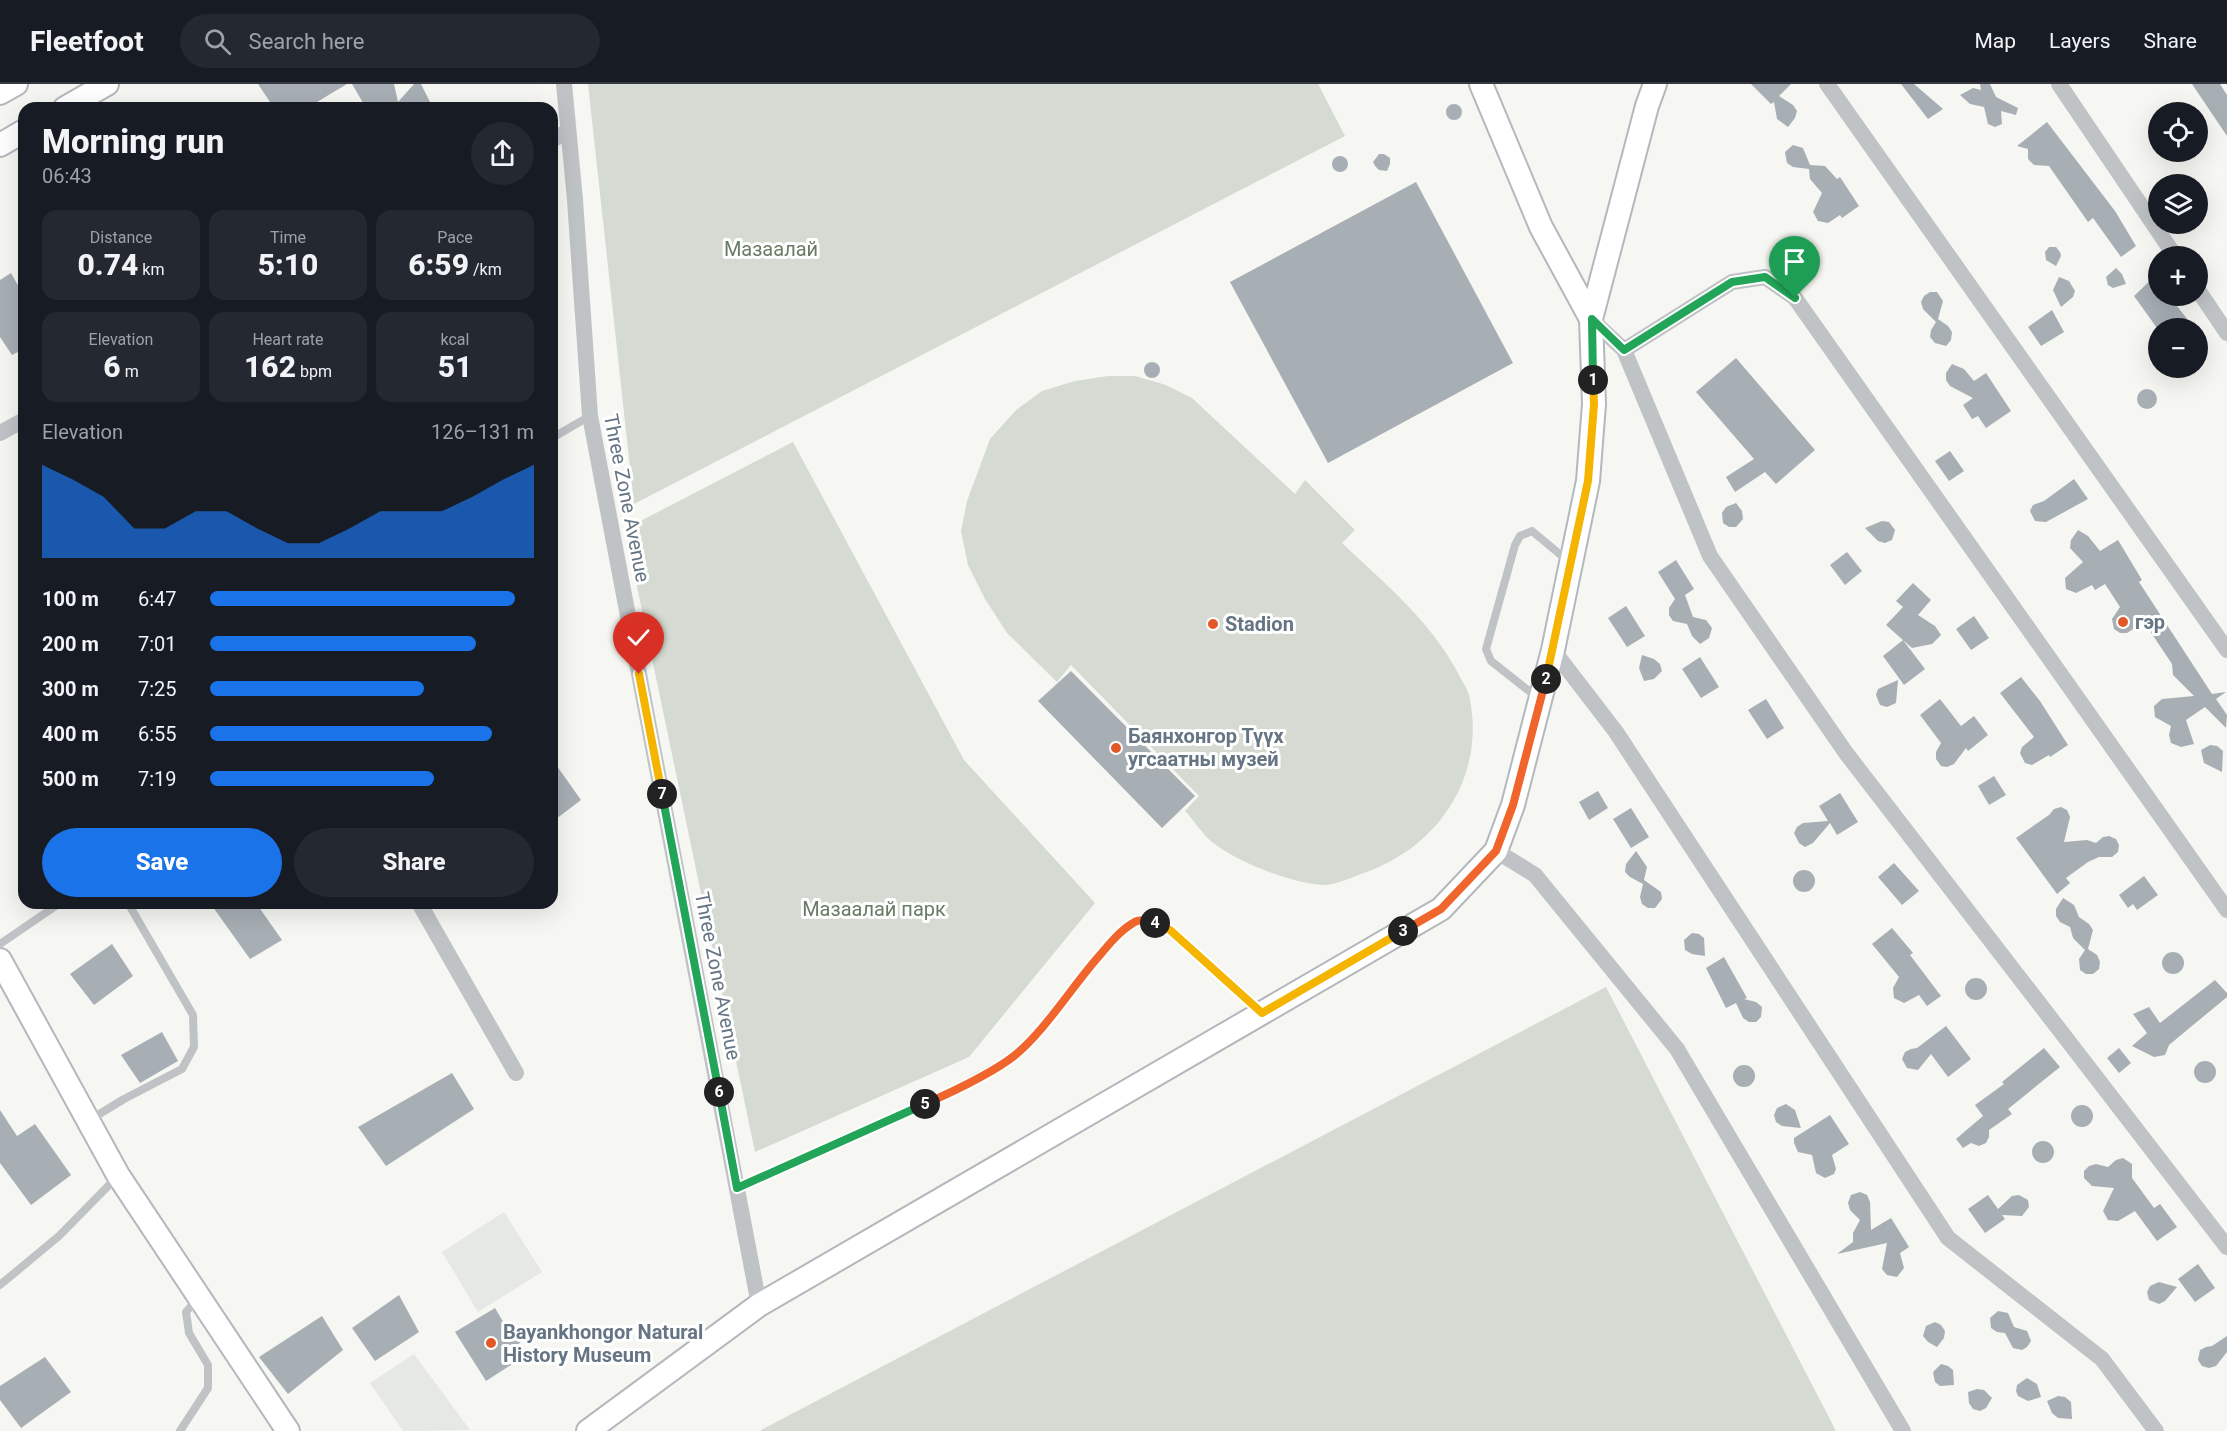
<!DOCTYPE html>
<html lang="en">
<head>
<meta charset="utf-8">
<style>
  body { margin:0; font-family:Roboto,sans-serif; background:#242831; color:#f1f3f6; height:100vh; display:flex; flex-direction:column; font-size:22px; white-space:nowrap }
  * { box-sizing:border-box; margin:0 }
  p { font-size:20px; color:#9ea1a6 }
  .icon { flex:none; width:33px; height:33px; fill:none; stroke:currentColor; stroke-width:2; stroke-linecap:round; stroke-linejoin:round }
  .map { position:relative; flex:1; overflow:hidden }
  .sheet { position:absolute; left:18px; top:18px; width:540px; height:807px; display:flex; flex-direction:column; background:#171b24; border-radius:18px; box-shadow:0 6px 24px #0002 }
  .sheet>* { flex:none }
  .tools { position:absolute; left:2148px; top:18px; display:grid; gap:12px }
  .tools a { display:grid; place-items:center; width:60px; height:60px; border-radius:50%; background:#171b24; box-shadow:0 6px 24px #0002; font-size:30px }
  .pin { position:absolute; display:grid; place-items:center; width:51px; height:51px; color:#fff; margin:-62px -26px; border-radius:50% 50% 50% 0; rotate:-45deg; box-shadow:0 0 6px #0007 }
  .pin .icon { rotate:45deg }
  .km { position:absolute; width:30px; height:30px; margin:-15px; border-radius:50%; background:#222; color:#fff; font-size:16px; line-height:30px; text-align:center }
  .round { display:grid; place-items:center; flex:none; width:63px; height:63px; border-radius:32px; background:#242831 }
  .overview { display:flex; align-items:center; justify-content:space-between; height:102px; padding:0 24px }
  h1 { font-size:33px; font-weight:800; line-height:45px }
  .metrics { display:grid; grid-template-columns:repeat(3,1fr); gap:9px; height:102px; padding:6px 24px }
  .metrics div { display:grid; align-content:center; border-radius:15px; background:#242831; text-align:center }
  .metrics b { font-size:30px; font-weight:800 }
  .metrics small { font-size:16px; font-weight:400 }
  .metrics p { font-size:16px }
  .chart { height:168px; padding:12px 24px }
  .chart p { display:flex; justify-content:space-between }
  .chart svg { width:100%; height:108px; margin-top:6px; fill:#1a73e8; opacity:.7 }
  .cta { display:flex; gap:12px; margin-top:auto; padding:12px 24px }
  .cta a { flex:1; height:69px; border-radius:36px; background:#1a73e8; color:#fff; font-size:24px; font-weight:800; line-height:69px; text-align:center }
  .cta a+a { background:#242831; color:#f1f3f6 }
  ul { padding:0 24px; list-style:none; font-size:20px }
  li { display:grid; grid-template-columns:96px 72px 1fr; align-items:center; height:45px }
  li i { height:15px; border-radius:8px; background:#1a73e8 }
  header { display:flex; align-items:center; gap:36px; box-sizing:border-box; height:84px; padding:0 30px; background:#171b24; border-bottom:2px solid #363941 }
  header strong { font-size:28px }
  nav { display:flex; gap:33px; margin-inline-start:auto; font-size:21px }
  .search { width:420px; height:54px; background:#242831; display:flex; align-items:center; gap:15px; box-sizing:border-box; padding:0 21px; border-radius:33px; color:#9ea1a6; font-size:22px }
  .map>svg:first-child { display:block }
  .built { fill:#e6e8e6 }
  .green { fill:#d5dbd2 }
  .building { fill:#a7afb5 }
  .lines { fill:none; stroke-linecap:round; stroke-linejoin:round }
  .secondary-casing { stroke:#b3b8bd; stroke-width:26 }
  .lane { stroke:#bfc3c6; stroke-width:8 }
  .street { stroke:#bfc3c6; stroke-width:16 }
  .secondary { stroke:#fff; stroke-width:22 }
  .split-1-casing { stroke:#fff; stroke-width:12 }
  .split-2-casing { stroke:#fff; stroke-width:12 }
  .split-3-casing { stroke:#fff; stroke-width:12 }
  .split-4-casing { stroke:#fff; stroke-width:12 }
  .split-5-casing { stroke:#fff; stroke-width:12 }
  .split-6-casing { stroke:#fff; stroke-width:12 }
  .split-7-casing { stroke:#fff; stroke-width:12 }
  .split-8-casing { stroke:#fff; stroke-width:12 }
  .split-1 { stroke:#22a559; stroke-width:8 }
  .split-2 { stroke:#f5b400; stroke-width:8 }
  .split-3 { stroke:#f0652b; stroke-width:8 }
  .split-4 { stroke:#f5b400; stroke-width:8 }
  .split-5 { stroke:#f0652b; stroke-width:8 }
  .split-6 { stroke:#22a559; stroke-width:8 }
  .split-7 { stroke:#22a559; stroke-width:8 }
  .split-8 { stroke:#f5b400; stroke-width:8 }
  .poi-dot { fill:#e25927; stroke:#fff; stroke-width:2 }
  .labels { text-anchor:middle; stroke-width:6; stroke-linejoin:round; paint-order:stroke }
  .park-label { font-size:20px; fill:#687b64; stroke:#fff }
  .street-label { font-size:20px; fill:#657583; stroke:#fff }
  .poi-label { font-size:20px; font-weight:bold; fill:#657583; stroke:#fff; text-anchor:start }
</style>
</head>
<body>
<header>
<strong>Fleetfoot</strong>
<div class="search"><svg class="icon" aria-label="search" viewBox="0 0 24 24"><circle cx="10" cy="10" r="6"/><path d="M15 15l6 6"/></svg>Search here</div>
<nav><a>Map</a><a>Layers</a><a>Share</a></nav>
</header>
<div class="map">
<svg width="2227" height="1347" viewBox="0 0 2227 1347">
  <rect width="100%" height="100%" fill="#f6f6f2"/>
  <path class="built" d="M504,1128L542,1188L478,1228L442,1168Z
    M414,1270L470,1346L403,1347L370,1299Z"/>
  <path class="green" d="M588,0H1318L1345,52L634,420Z
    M1108,292H1135L1166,301L1192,314L1295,410L1305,396L1355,446L1342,459C1385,500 1432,538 1459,591C1462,597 1467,604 1469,611C1487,691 1439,763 1364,789C1352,793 1334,802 1321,801C1287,797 1239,779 1212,758C1202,750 1194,736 1185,727L1199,712L1071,581L1057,598L1007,549L985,515L968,481L961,447L967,417L990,355L1016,326L1042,307L1075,297Z
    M793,358L964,676L1095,819L969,973L755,1068L625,445Z
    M1606,903L1836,1347H761V1346Z"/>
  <path class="building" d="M258,0H347L307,24H274Z
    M352,0H394L398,18L414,0H421L433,24H366Z
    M1751,0H1791L1779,12L1793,21L1797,27L1795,34L1788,43L1777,35L1774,18L1771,20Z
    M1901,0H1914L1943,25L1928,35Z
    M1980,0H1990L1996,13L2018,24L2016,31L2001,27L2002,40L1995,43L1988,40L1984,23L1970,20L1960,11L1973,4L1981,6Z
    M2192,0H2220L2227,11V52Z
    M1446 28a8 8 0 1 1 16 0a8 8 0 1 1-16 0Z
    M2047,38L2115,127L2136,162L2121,173L2093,134L2088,138L2049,82L2034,81L2028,75V65L2017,62Z
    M1793,61L1803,64L1810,81L1825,82L1837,95L1840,93L1859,122L1842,134L1840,131L1828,139L1818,137L1813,128L1822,109L1810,95L1809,85L1793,83L1787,79L1785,68Z
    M1379,70H1384L1390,74V80L1387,87L1379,86L1375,82L1373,78Z
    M1332 80a8 8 0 1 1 16 0a8 8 0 1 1-16 0Z
    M1416,98L1513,279L1328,379L1230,198Z
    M2049,163H2056L2060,168L2061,172L2056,182L2046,176L2045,168Z
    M2116,184L2122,190L2126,200L2113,204L2108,201L2106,193Z
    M11,189L24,212V265L12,271L0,253V196Z
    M2158,189V212H2169L2188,236L2177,244H2157L2134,212Z
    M2059,193L2069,197L2075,207L2073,213L2061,223L2053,206Z
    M1930,208H1937L1943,217L1938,235L1948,242L1952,248L1951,256L1946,262L1935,259L1930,253L1931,246L1936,238L1923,225L1921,218L1924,212Z
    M2052,226L2064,248L2041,262L2028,243Z
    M1736,274L1815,366L1776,400L1765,388L1735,408L1726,393L1754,375L1696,308Z
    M1144 286a8 8 0 1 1 16 0a8 8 0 1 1-16 0Z
    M1952,280L1964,285L1974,297L1986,289L2011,327L1986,344L1978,332L1972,335L1963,321L1973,314L1950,302L1946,296V289Z
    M2137 315a10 10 0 1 1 20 0a10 10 0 1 1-20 0Z
    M1950,367L1964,387L1949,397L1935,377Z
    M2074,395L2088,415L2046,438L2035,437L2030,427L2033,421L2044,417Z
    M1736,419L1742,427L1743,435L1736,443H1729L1723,439L1722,429L1726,423Z
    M1882,437L1889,438L1895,446L1892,456L1885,459L1878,457L1865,444Z
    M2078,446L2088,452L2100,467L2118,456L2142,496L2139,498L2212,610L2226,608L2216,615L2227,631L2226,644L2205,623L2186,636L2194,660L2181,663L2171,659L2169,651L2171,642L2155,633L2154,622L2162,615L2194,612L2173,591L2172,580L2144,538L2127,549H2120L2114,545L2112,535L2120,523L2105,500L2095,506L2092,501L2076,509L2066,505L2065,494L2083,478L2070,464L2071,456Z
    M1847,468L1862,487L1845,501L1830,481Z
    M1676,476L1694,505L1685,511L1693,533L1706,536L1712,544L1709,554L1700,560L1692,552L1687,540L1673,537L1669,531V524L1675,515L1658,488Z
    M1913,499L1931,516L1918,531L1935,542L1941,551L1932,560L1912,564L1886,541L1903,523L1896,517Z
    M1626,522L1645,552L1627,563L1608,534Z
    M1974,532L1989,554L1971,566L1956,545Z
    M1903,556L1925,585L1904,601L1883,572Z
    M1642,571L1654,575L1660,580L1662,587L1654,595L1644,597L1639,584Z
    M1700,573L1719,603L1701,614L1682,585Z
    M1071,587L1195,712L1162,744L1038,617Z
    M2021,593L2040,617L2068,661L2050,673L2049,671L2032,681L2025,679L2020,669L2022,663L2034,653L2000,609Z
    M1898,596L1896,619L1887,623L1880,621L1876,611L1878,605Z
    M1766,615L1784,644L1767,655L1748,626Z
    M1940,615L1961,642L1974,632L1988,651L1968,667L1966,664L1954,680L1947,683L1941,682L1936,675V668L1941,659L1920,631Z
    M2210,661L2217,662L2223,667L2222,688L2204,679L2201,666Z
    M552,675L581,716L552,738Z
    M1994,692L2006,711L1989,721L1978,702Z
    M1598,707L1608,724L1589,736L1579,718Z
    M1840,709L1858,738L1837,751L1830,739L1813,759L1805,763L1799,759L1794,749L1797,743L1803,739L1828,737L1819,722Z
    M2061,723L2067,726L2070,733L2064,758L2087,756L2096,759L2103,753L2109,752L2116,755L2119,761L2118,768L2112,773H2099L2088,778L2066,794L2070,799L2057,810L2016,754L2049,731L2054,725Z
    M1631,724L1649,753L1631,764L1613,735Z
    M1636,767L1647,783L1644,796L1661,808L1662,815L1655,824H1648L1642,820L1640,813L1643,800L1630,793L1625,788L1626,780Z
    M1894,779L1919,807L1902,821L1878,793Z
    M1793 797a11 11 0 1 1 22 0a11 11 0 1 1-22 0Z
    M2144,792L2158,811L2137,826L2133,820L2128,824L2119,811Z
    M2063,814L2074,821L2079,833L2089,840L2093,846L2088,865L2097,871L2100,878L2099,885L2093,890H2086L2080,886L2079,875L2085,866L2073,854L2070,843L2060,838L2056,832V825Z
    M210,819H256L282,856L250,875Z
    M1892,844L1913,869L1910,871L1941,912L1927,922L1919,911L1904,919L1894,914L1893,904L1899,893L1872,860Z
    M1692,849L1699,850L1704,854L1705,872L1692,870L1685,866L1684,856Z
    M112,860L133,892L94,921L70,890Z
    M2162 879a11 11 0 1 1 22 0a11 11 0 1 1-22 0Z
    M1724,873L1747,914L1744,915L1756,918L1762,923L1761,933L1756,938H1749L1743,934L1736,919L1726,924L1706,884Z
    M1965 905a11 11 0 1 1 22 0a11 11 0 1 1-22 0Z
    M2215,896L2227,909V913L2169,961L2165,971L2154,973L2132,962L2147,949L2133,930L2149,923L2160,939Z
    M1946,942L1971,975L1948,993L1931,970L1918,986L1907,984L1902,975L1905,968L1911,965L1917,964Z
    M162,948L178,977L140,999L121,971Z
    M2044,964L2060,983L2008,1025L2012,1030L1989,1046V1053L1986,1059L1979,1062L1971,1059L1963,1064L1956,1055L1983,1032L1975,1021L2004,1000L2002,998Z
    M2119,964L2131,979L2119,989L2107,974Z
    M2194 988a11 11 0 1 1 22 0a11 11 0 1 1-22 0Z
    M1733 992a11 11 0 1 1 22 0a11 11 0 1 1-22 0Z
    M452,989L474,1025L386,1082L358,1043Z
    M1786,1020L1795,1026L1801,1044L1782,1042L1776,1038L1774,1031L1777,1024Z
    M2071 1032a11 11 0 1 1 22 0a11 11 0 1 1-22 0Z
    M0,1026L17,1052L35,1040L71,1091L31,1121L0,1079Z
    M1830,1031L1849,1060L1832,1071L1836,1085L1834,1090L1825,1094L1816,1089L1812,1071L1798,1068L1794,1059V1054Z
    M2032 1068a11 11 0 1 1 22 0a11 11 0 1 1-22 0Z
    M2123,1074L2132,1080V1094L2154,1124L2160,1120L2177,1143L2157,1157L2135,1127L2118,1137L2108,1136L2103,1127L2114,1104L2092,1102L2084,1094V1087L2089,1082L2096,1080L2108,1083L2116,1076Z
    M1860,1108L1867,1111L1870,1118L1871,1146L1891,1134L1909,1163L1900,1169L1904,1184L1897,1193L1887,1191L1882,1185L1887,1159L1837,1170L1853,1158V1149L1860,1136L1850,1126L1848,1119L1851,1111Z
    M1988,1111L1998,1125L2012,1112L2019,1111L2028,1116L2029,1123L2022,1132L2002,1131L2005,1135L1985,1149L1968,1125Z
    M2198,1180L2215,1204L2195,1218L2178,1195Z
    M2159,1198L2177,1203L2165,1217L2159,1220L2149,1216L2147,1208L2150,1202Z
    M399,1211L419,1248L375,1277L352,1244Z
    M495,1224L505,1241L512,1239L522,1256L518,1261L525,1272L486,1297L455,1248Z
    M1998,1227L2008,1229L2014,1243L2027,1247L2031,1257L2027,1263L2022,1266L2013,1264L2005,1249L1997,1248L1991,1244L1990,1234Z
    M322,1232L343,1266L288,1310L259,1273Z
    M1935,1238L1941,1241L1945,1247L1944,1254L1937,1263L1928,1258L1923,1252L1926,1242Z
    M2227,1252V1268L2216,1282L2209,1284L2202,1282L2198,1276L2200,1266L2206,1263L2212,1262Z
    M45,1273L71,1308L21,1344L0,1316V1302Z
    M1941,1280L1948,1282L1953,1286L1954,1301L1940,1302L1935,1298L1933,1288Z
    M2027,1294L2037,1300L2041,1313L2028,1317L2018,1312L2016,1307L2017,1301Z
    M1977,1305L1984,1306L1992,1314L1986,1324L1980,1327L1973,1325L1969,1319L1968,1308Z
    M2058,1312L2065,1313L2071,1318L2072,1335L2058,1334L2052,1329L2047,1317Z"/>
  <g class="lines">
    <defs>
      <path id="secondary" d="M0,9L16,0
        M65,24L107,0
        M0,61L24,47
        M1591,235L1647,22L1655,0
        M0,876L118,1091L288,1347
        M588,1347L759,1221L1441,825L1496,767L1513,721L1553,566L1588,397L1594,320L1591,235L1541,143L1481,0"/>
    </defs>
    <use href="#secondary" class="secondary-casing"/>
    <path class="lane" d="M552,354L590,332
      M1538,614L1491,577L1486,565L1515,461L1520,452L1532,447L1568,477
      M0,860L60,819
      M88,1037L124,1015L182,985L194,963L193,931L128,819
      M737,1104L928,1019L1013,973L1031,955L1085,887L1118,850L1135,837H1150L1170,846L1261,928
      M0,1201L59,1152L118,1092
      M180,1347L208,1304V1281L189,1249L186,1228L199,1213"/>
    <path class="street" d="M564,0L575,116L590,332L759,1221
      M1827,0L2227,566
      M2059,0L2175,172
      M552,56L568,47
      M2198,206L2227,249
      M1591,235L1624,266L1710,472L1846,669L2227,1163
      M1624,266L1732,198L1765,193L1795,214L2227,826
      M0,349L24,336
      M1553,566L1616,648L1948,1154L2102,1275L2156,1347
      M1496,767L1535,791L1677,965L1903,1347
      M419,819L516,989"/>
    <use href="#secondary" class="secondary"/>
  </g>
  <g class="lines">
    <defs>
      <path id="split-1" d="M1593,296L1592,235L1624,266L1732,198L1765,193L1795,214"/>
      <path id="split-2" d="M1546,595L1588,397L1594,320L1593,296"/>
      <path id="split-3" d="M1403,847L1441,825L1496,767L1513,721L1546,595"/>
      <path id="split-4" d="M1155,839L1170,846L1262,929L1403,847"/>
      <path id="split-5" d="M925,1020C952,1008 991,990 1014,972C1045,947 1073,901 1100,871C1110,859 1120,847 1133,839C1139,835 1149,836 1155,839"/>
      <path id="split-6" d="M719,1008L737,1104L925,1020"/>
      <path id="split-7" d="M662,710L719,1008"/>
      <path id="split-8" d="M639,590L662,710"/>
    </defs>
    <use href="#split-1" class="split-1-casing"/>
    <use href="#split-2" class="split-2-casing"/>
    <use href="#split-3" class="split-3-casing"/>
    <use href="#split-4" class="split-4-casing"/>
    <use href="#split-5" class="split-5-casing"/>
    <use href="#split-6" class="split-6-casing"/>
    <use href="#split-7" class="split-7-casing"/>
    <use href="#split-8" class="split-8-casing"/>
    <use href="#split-1" class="split-1"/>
    <use href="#split-2" class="split-2"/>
    <use href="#split-3" class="split-3"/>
    <use href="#split-4" class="split-4"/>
    <use href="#split-5" class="split-5"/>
    <use href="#split-6" class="split-6"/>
    <use href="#split-7" class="split-7"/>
    <use href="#split-8" class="split-8"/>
  </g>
  <g class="poi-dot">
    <circle cx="2123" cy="538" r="6"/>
    <circle cx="1213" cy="540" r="6"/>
    <circle cx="1116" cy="664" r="6"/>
    <circle cx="491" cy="1259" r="6"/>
  </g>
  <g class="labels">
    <g class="park-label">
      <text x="771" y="172">Мазаалай</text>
      <text x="874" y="832">Мазаалай парк</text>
    </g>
    <g class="street-label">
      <text transform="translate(627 414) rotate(79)" y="7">Three Zone Avenue</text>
      <text transform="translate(718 892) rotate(79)" y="7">Three Zone Avenue</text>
    </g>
    <g class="poi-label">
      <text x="2135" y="545">гэр</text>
      <text x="1225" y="547">Stadion</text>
      <text x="1128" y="659">Баянхонгор Түүх<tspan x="1128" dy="23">угсаатны музей</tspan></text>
      <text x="503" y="1255">Bayankhongor Natural<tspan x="503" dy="23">History Museum</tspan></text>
    </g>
  </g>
</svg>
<div class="tools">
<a><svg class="icon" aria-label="locate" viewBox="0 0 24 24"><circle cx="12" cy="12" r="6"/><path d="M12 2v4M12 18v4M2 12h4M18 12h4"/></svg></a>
<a><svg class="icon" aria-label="layers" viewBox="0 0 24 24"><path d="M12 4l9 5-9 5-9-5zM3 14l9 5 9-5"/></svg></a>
<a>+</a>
<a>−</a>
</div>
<div class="pin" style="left:1795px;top:214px;background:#1e9e55"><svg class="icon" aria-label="arrive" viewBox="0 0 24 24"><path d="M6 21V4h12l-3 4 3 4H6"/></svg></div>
<div class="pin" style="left:639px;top:590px;background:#d93025"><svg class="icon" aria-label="check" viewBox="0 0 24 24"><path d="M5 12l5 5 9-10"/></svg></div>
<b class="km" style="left:1593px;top:296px">1</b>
<b class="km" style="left:1546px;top:595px">2</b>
<b class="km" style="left:1403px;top:847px">3</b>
<b class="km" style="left:1155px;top:839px">4</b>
<b class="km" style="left:925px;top:1020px">5</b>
<b class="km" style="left:719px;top:1008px">6</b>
<b class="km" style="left:662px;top:710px">7</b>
<section class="sheet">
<div class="overview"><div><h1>Morning run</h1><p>06:43</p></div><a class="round"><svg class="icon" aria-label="share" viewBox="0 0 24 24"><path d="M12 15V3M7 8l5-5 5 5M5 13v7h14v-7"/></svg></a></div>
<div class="metrics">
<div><p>Distance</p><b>0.74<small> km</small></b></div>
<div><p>Time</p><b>5:10</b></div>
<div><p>Pace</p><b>6:59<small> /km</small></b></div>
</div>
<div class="metrics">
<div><p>Elevation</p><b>6<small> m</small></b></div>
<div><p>Heart rate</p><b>162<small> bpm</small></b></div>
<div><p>kcal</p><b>51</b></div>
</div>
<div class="chart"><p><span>Elevation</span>126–131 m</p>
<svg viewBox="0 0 160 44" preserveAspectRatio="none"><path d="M0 44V6L10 12L20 19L30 32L40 32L50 25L60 25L70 32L80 38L90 38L100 32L110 25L120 25L130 25L140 19L150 12L160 6V44z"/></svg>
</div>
<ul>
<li><b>100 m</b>6:47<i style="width:94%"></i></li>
<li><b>200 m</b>7:01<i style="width:82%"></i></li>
<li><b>300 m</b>7:25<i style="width:66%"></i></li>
<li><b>400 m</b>6:55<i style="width:87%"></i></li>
<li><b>500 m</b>7:19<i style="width:69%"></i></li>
</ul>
<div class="cta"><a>Save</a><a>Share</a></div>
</section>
</div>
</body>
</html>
